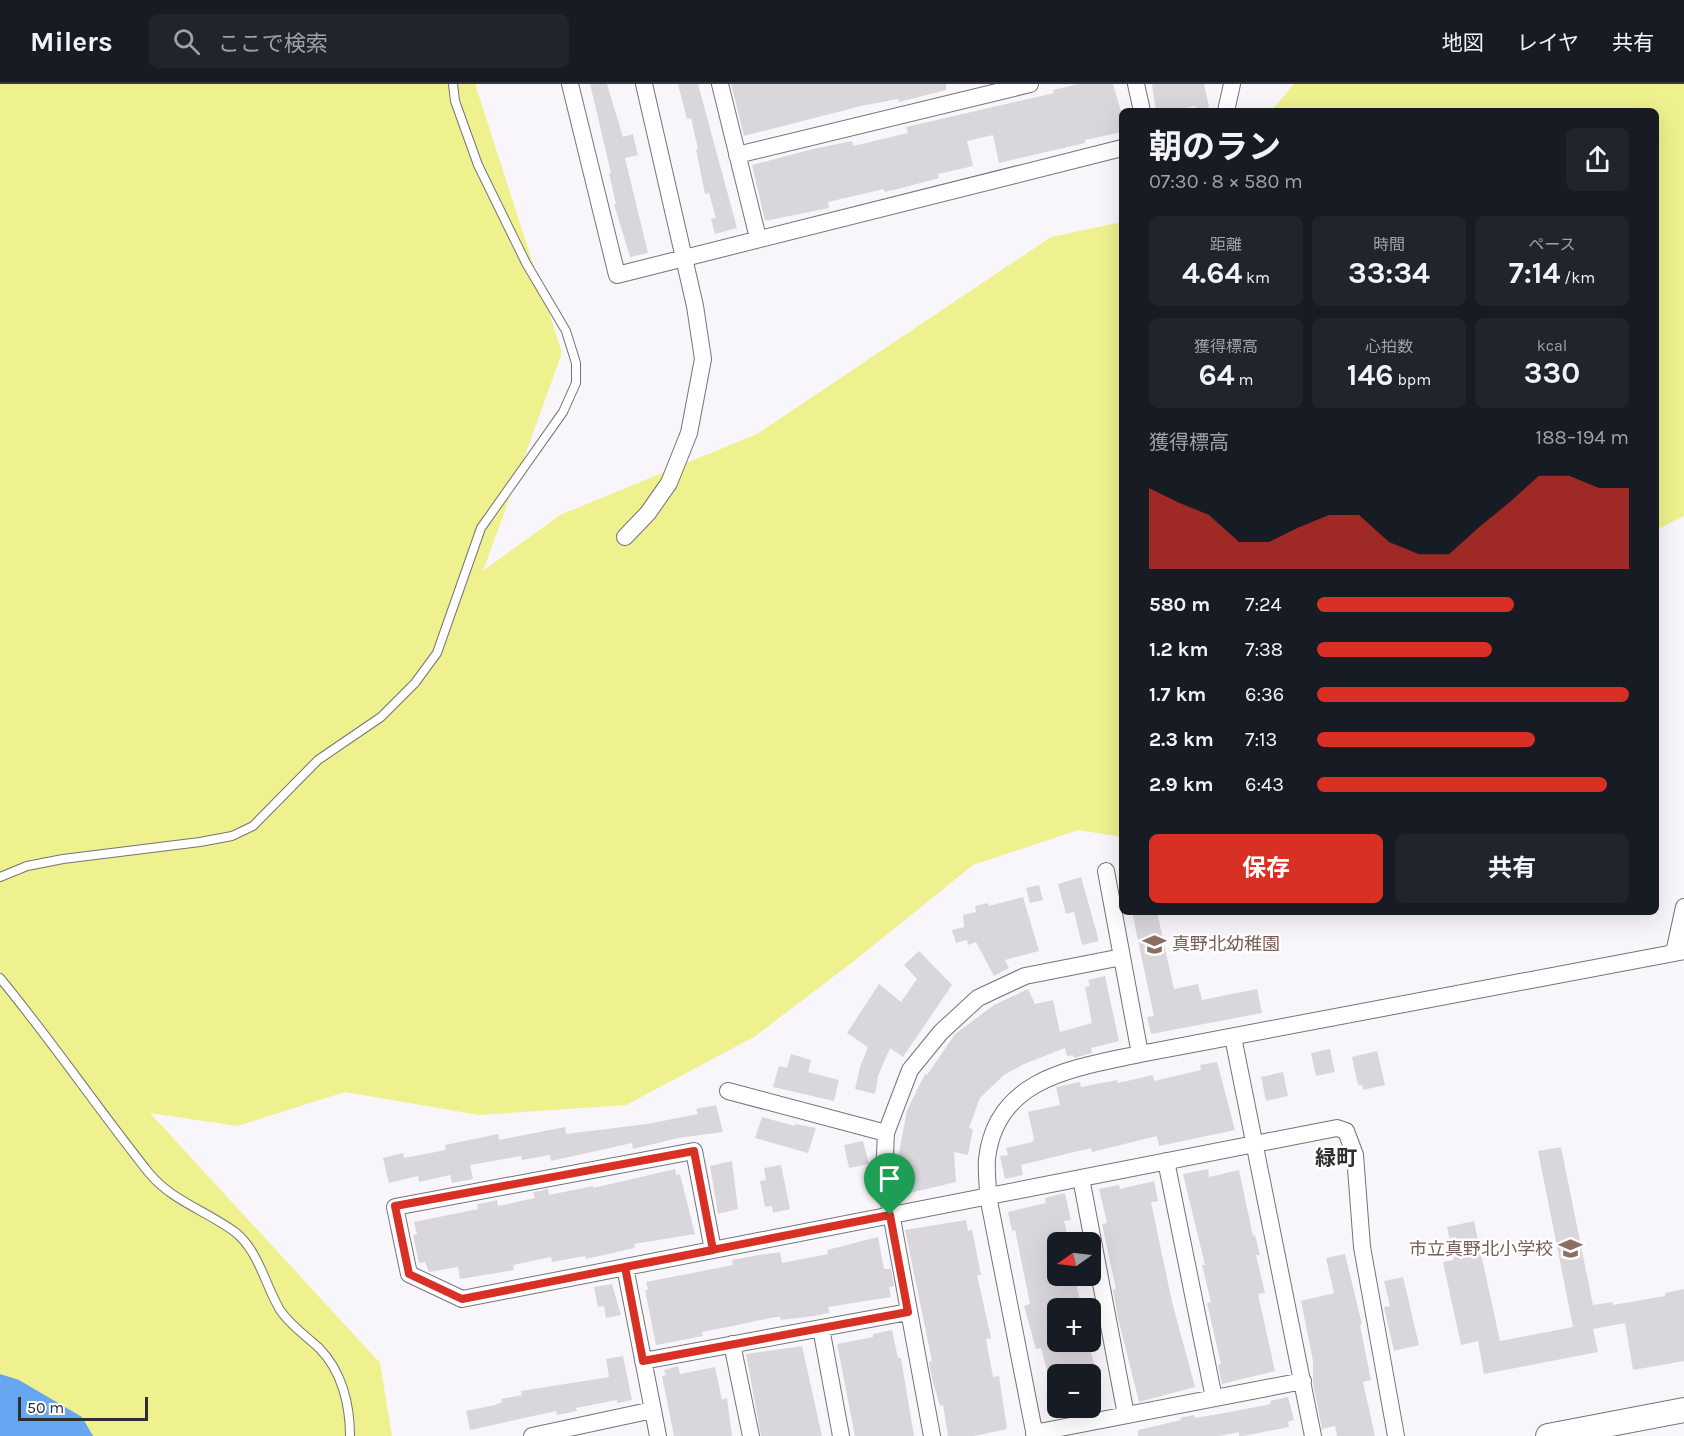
<!DOCTYPE html>
<html lang="ja">
<head>
<meta charset="utf-8">
<style>
  body { margin:0; font-family:Karla,"Noto Sans JP",sans-serif; background:#20242c; color:#f1f3f6; height:100vh; display:flex; flex-direction:column; font-size:22px; white-space:nowrap }
  * { box-sizing:border-box; margin:0 }
  p { font-size:20px; color:#9ea1a6 }
  .icon { flex:none; width:33px; height:33px; fill:none; stroke:currentColor; stroke-width:2; stroke-linecap:round; stroke-linejoin:round }
  .map { position:relative; flex:1; overflow:hidden }
  .drawer { position:absolute; left:1119px; top:24px; width:540px; height:807px; display:flex; flex-direction:column; background:#171b24; border-radius:9px; box-shadow:0 6px 24px #0002 }
  .drawer>* { flex:none }
  .needle { width:39px; rotate:256deg }
  .tools { position:absolute; left:1047px; top:1148px; display:grid; gap:12px }
  .tools a { display:grid; place-items:center; width:54px; height:54px; border-radius:9px; background:#171b24; box-shadow:0 6px 24px #0002; font-size:30px }
  .scale { position:absolute; left:18px; bottom:15px; width:130px; box-sizing:border-box; padding-left:6px; border:3px solid #2f2e30; border-top:0; font-size:16px; line-height:21px; white-space:nowrap; color:#2f2e30; -webkit-text-stroke:4px #fff; paint-order:stroke }
  .pin { position:absolute; display:grid; place-items:center; width:51px; height:51px; color:#fff; margin:-62px -26px; border-radius:50% 50% 50% 0; rotate:-45deg; box-shadow:0 0 6px #0007 }
  .pin .icon { rotate:45deg }
  .round { display:grid; place-items:center; flex:none; width:63px; height:63px; border-radius:9px; background:#20242c }
  .headline { display:flex; align-items:center; justify-content:space-between; height:102px; padding:0 30px }
  h1 { font-size:33px; font-weight:700; line-height:45px }
  .metrics { display:grid; grid-template-columns:repeat(3,1fr); gap:9px; height:102px; padding:6px 30px }
  .metrics div { display:grid; align-content:center; border-radius:9px; background:#20242c; text-align:center }
  .metrics b { font-size:30px; font-weight:700 }
  .metrics small { font-size:16px; font-weight:400 }
  .metrics p { font-size:16px }
  .chart { height:168px; padding:12px 30px }
  .chart p { display:flex; justify-content:space-between }
  .chart svg { width:100%; height:108px; margin-top:6px; fill:#d93025; opacity:.7 }
  .button { display:flex; gap:12px; margin-top:auto; padding:12px 30px }
  .button a { flex:1; height:69px; border-radius:9px; background:#d93025; color:#fff; font-size:24px; font-weight:700; line-height:69px; text-align:center }
  .button a+a { background:#20242c; color:#f1f3f6 }
  ul { padding:0 30px; list-style:none; font-size:20px }
  li { display:grid; grid-template-columns:96px 72px 1fr; align-items:center; height:45px }
  li i { height:15px; border-radius:8px; background:#d93025 }
  header { display:flex; align-items:center; gap:36px; box-sizing:border-box; height:84px; padding:0 30px; background:#171b24; border-bottom:2px solid #363941 }
  header strong { font-size:28px }
  nav { display:flex; gap:33px; margin-inline-start:auto; font-size:21px }
  .search { width:420px; height:54px; background:#20242c; display:flex; align-items:center; gap:15px; box-sizing:border-box; padding:0 21px; border-radius:9px; color:#9ea1a6; font-size:22px }
  .map>svg:first-child { display:block }
  .green { fill:#eef18d }
  .water { fill:#67a7f1 }
  .building { fill:#dad7dc }
  .lines { fill:none; stroke-linecap:round; stroke-linejoin:round }
  .lane-casing { stroke:#767377; stroke-width:10 }
  .street-casing { stroke:#767377; stroke-width:18 }
  .secondary-casing { stroke:#767377; stroke-width:26 }
  .lane { stroke:#fff; stroke-width:8 }
  .street { stroke:#fff; stroke-width:16 }
  .secondary { stroke:#fff; stroke-width:24 }
  .route-casing { stroke:#fff; stroke-width:12 }
  .route { stroke:#d93025; stroke-width:8 }
  .labels { text-anchor:middle; stroke-width:5; stroke-linejoin:round; paint-order:stroke }
  .education-label { font-size:18px; fill:#785e54; stroke:#fff; text-anchor:start }
  .quarter-label { font-size:21px; font-weight:bold; fill:#2f2e30; stroke:#fff }
</style>
</head>
<body>
<header>
<strong>Milers</strong>
<div class="search"><svg class="icon" aria-label="search" viewBox="0 0 24 24"><circle cx="10" cy="10" r="6"/><path d="M15 15l6 6"/></svg>ここで検索</div>
<nav><a>地図</a><a>レイヤ</a><a>共有</a></nav>
</header>
<div class="map">
<svg width="1684" height="1352" viewBox="0 0 1684 1352">
  <rect width="100%" height="100%" fill="#f9f6fb"/>
  <path class="green" d="M0,0H475L562,269L483,487L560,431L757,350L1051,153L1122,138V753L1078,746L973,781L854,877L754,953L626,1021L479,1031L345,1008L237,1042L150,1029L380,1279L392,1352H0Z
    M1294,0H1684V432L1656,446V27H1271Z"/>
  <path class="water" d="M0,1290L19,1296L82,1333L93,1352H0Z"/>
  <path class="building" d="M590,0H607L623,53L633,50L638,71L625,74L648,169L630,173L614,120H616L609,89H611Z
    M678,0H698L737,144L715,150L711,135L716,134L709,109L705,110L696,65H698L691,34L687,35Z
    M731,0H946V6L899,18L898,15L861,22L744,52Z
    M1078,0H1113L1122,31V48L1085,56V59L999,79L993,51L967,57L973,82L938,90L939,94L898,105L884,108V105L828,118L829,124L765,137L752,81L813,65L852,57L853,62L908,49L906,43L1054,9L1053,6Z
    M1152,0H1204L1209,23L1196,27L1195,22L1175,27H1156Z
    M1081,793L1099,857L1082,861L1074,828L1066,830L1058,800Z
    M1039,801L1043,816L1030,819L1026,804Z
    M1023,813L1039,867L1005,876L1009,884L994,892L976,858L968,861L967,856L956,859L952,846L964,843L963,831L976,828L975,822L988,819L989,822Z
    M1132,828H1157L1174,905L1198,900L1202,916L1257,905L1262,929L1151,950L1147,933L1154,932Z
    M919,867L952,901L903,973L890,964L878,992L875,1010L855,1005L860,983L868,963L847,949L879,900L901,918L917,895L904,881Z
    M1105,892L1119,957L1091,964L1092,969L1074,974L1073,971L1067,972L1065,964L1024,980L1004,991L980,1014L969,1044L973,1045L968,1071L954,1068L956,1098L901,1111L896,1085L907,1026L925,990L927,991L955,950L994,921L1028,905L1035,920L1053,916L1060,948L1092,939L1085,903L1090,902L1088,896Z
    M1330,965L1335,988L1316,992L1311,969Z
    M1377,967L1385,1001L1363,1006L1362,1001H1358L1352,973Z
    M791,970L811,976L808,988L839,996L834,1017L773,1003L779,982L787,984Z
    M1217,978L1235,1046L1159,1062L1157,1052L1092,1068L1091,1064L1021,1081L1023,1091L1005,1095L1000,1072L1008,1071L1006,1064L1032,1058L1034,1055L1028,1028L1060,1021L1056,1003L1080,998L1081,1003L1117,996L1118,999L1153,991L1154,997L1201,986L1200,981Z
    M1283,988L1288,1012L1266,1017L1261,993Z
    M716,1021L723,1048L678,1054L633,1065L632,1059L551,1077L550,1071L522,1076L521,1072L470,1081L473,1095L452,1099L450,1091L419,1098L418,1092L389,1099L383,1074L403,1069L404,1074L446,1066L445,1061L498,1050L499,1056L565,1043L566,1050L647,1040L698,1030L696,1025Z
    M762,1033L795,1042V1040L816,1044L808,1069L755,1054Z
    M863,1057L869,1080L849,1084L844,1061Z
    M1561,1063L1593,1221L1613,1218V1221L1665,1212V1209L1684,1205V1277L1633,1286L1625,1239L1593,1245L1598,1268L1484,1290L1478,1257L1461,1261L1443,1178L1454,1176L1447,1143L1474,1137L1500,1257L1573,1243L1538,1067Z
    M732,1077L738,1125L718,1130L710,1082Z
    M781,1081L790,1125L773,1129L772,1122L765,1123L760,1097L766,1096L764,1084Z
    M675,1085L676,1091L680,1090L695,1150L634,1160L635,1164L586,1175L585,1172L552,1178L551,1173L513,1181L514,1186L460,1195L458,1183L429,1188L425,1178L419,1179L413,1151L417,1150L414,1138L478,1125L477,1120L485,1119L497,1116L498,1122L535,1114L533,1108L540,1107L548,1105L549,1111L593,1102V1104Z
    M1208,1085L1209,1093L1239,1086L1253,1152L1255,1151L1260,1171H1256L1265,1209L1258,1210L1275,1287L1222,1300L1218,1281L1221,1280L1207,1219L1211,1218L1202,1181H1205L1183,1090Z
    M1154,1097L1158,1117L1151,1118L1172,1218L1195,1303L1139,1318L1118,1234L1113,1206L1116,1205L1102,1140L1107,1139L1099,1105L1119,1101L1120,1105Z
    M1065,1109L1071,1136L1064,1137L1069,1158H1058V1191H1074L1082,1224H1050L1057,1257H1088L1097,1290H1048L1041,1264L1036,1265L1024,1222L1030,1220L1015,1146L1012,1147L1008,1128L1046,1119L1045,1114Z
    M966,1136L968,1147L972,1146L981,1191H977L991,1254L986,1255L993,1293L999,1292L1007,1345L974,1352H948L943,1321L940,1322L932,1295L929,1278L932,1277L905,1146Z
    M878,1153L884,1185H891L894,1202L889,1203L891,1213L828,1223L830,1229L814,1232L781,1236L780,1233H775L733,1242L702,1248L703,1252L656,1261L645,1206H648L646,1198L733,1181L732,1176L753,1172L780,1168L782,1179L828,1170L827,1166Z
    M1345,1170L1362,1240L1360,1241L1371,1296L1363,1298L1375,1352H1337L1335,1342L1322,1345L1313,1299V1277L1301,1217L1334,1209L1326,1174Z
    M1403,1193L1419,1261L1394,1267L1384,1223L1390,1222L1384,1197Z
    M612,1200L621,1231L606,1234L604,1222L598,1223L594,1203Z
    M892,1246L898,1274H901L914,1352H855L837,1260L873,1253V1250Z
    M802,1262L822,1352H761L746,1270Z
    M623,1272L632,1316L617,1319V1316L576,1324L577,1327L557,1331L556,1327L470,1346L466,1327L495,1321L502,1318L501,1315L522,1311L521,1307L609,1293L606,1275Z
    M678,1282L680,1290L715,1283L722,1316L727,1314L732,1352H674L662,1292L666,1291L664,1286Z
    M1288,1313L1294,1336L1288,1338L1289,1343L1243,1352H1239V1348L1219,1352H1138V1346L1181,1336L1180,1334L1194,1331L1195,1334L1225,1329L1271,1320L1270,1317Z"/>
  <g class="lines">
    <defs>
      <path id="lane" d="M0,793L27,782L63,775L200,758L232,752L253,742L318,676L381,633L415,599L437,569L481,444L563,328L576,299V279L566,247L526,179L478,81L455,17L453,0
        M0,894C52,957 98,1025 149,1089C172,1117 207,1127 235,1148C259,1167 265,1201 280,1226C291,1242 305,1251 319,1264C342,1287 350,1321 350,1352"/>
      <path id="street" d="M570,0L617,191L1122,64
        M720,0L758,154
        M1136,0L1142,27
        M1226,27L1232,0
        M737,71L1030,0
        M625,453L648,429L669,399L689,349L703,275L695,222L644,0
        M1106,787L1140,970
        M1674,869L1684,823
        M1233,953L1313,1352
        M728,1007L886,1049
        M1166,1077L1214,1314
        M1081,1094L1126,1331
        M713,1166L694,1067L395,1123L409,1190L462,1215L1337,1044L1346,1047L1355,1071L1362,1163L1396,1352
        M625,1183L658,1352
        M821,1244L841,1352
        M732,1260L751,1352
        M643,1277L908,1228
        M1034,1349L1303,1297
        M532,1352L653,1326
        M932,1352L884,1091L886,1049L910,986L941,948L978,914L1025,892L1122,873
        M1035,1352L988,1112C988,1100 986,1087 987,1075C996,993 1075,984 1140,970L1684,867"/>
      <path id="secondary" d="M1548,1352L1684,1326"/>
    </defs>
    <use href="#lane" class="lane-casing"/>
    <use href="#street" class="street-casing"/>
    <use href="#secondary" class="secondary-casing"/>
    <use href="#lane" class="lane"/>
    <use href="#street" class="street"/>
    <use href="#secondary" class="secondary"/>
  </g>
  <g class="lines">
    <defs>
      <path id="route" d="M890,1131L462,1215L409,1190L395,1122L694,1067L713,1166L625,1183L643,1277L908,1228L890,1131"/>
    </defs>
    <use href="#route" class="route-casing"/>
    <use href="#route" class="route"/>
  </g>
  <defs>
    <symbol id="school-bare" viewBox="-9 -9 18 18"><path d="M0-5L7-2L0 1L-7-2ZM-4 1L0 2.5L4 1V4Q0 6-4 4Z" fill="#8d6e63" stroke="#fff" stroke-width="2.5" paint-order="stroke"/></symbol>
  </defs>
  <g fill-rule="evenodd">
    <use href="#school-bare" x="1138" y="844" width="33" height="33"/>
    <use href="#school-bare" x="1554" y="1148" width="33" height="33"/>
  </g>
  <g class="labels">
    <g class="education-label">
      <text x="1172" y="866">真野北幼稚園</text>
      <text x="1553" y="1171" text-anchor="end">市立真野北小学校</text>
    </g>
    <g class="quarter-label">
      <text x="1336" y="1081">緑町</text>
    </g>
  </g>
</svg>
<div class="tools">
<a><svg class="needle" viewBox="-14 -14 28 28"><path d="M0-13l5 13h-10z" fill="#e53935"/><path d="M0 13l5-13h-10z" fill="#9ea1a6"/></svg></a>
<a>+</a>
<a>−</a>
</div>
<div class="scale">50 m</div>
<div class="pin" style="left:890px;top:1131px;background:#1e9e55"><svg class="icon" aria-label="arrive" viewBox="0 0 24 24"><path d="M6 21V4h12l-3 4 3 4H6"/></svg></div>
<section class="drawer">
<div class="headline"><div><h1>朝のラン</h1><p>07:30 · 8 × 580 m</p></div><a class="round"><svg class="icon" aria-label="share" viewBox="0 0 24 24"><path d="M12 15V3M7 8l5-5 5 5M5 13v7h14v-7"/></svg></a></div>
<div class="metrics">
<div><p>距離</p><b>4.64<small> km</small></b></div>
<div><p>時間</p><b>33:34</b></div>
<div><p>ペース</p><b>7:14<small> /km</small></b></div>
</div>
<div class="metrics">
<div><p>獲得標高</p><b>64<small> m</small></b></div>
<div><p>心拍数</p><b>146<small> bpm</small></b></div>
<div><p>kcal</p><b>330</b></div>
</div>
<div class="chart"><p><span>獲得標高</span>188–194 m</p>
<svg viewBox="0 0 160 44" preserveAspectRatio="none"><path d="M0 44V11L10 17L20 22L30 33L40 33L50 27L60 22L70 22L80 33L90 38L100 38L110 27L120 17L130 6L140 6L150 11L160 11V44z"/></svg>
</div>
<ul>
<li><b>580 m</b>7:24<i style="width:63%"></i></li>
<li><b>1.2 km</b>7:38<i style="width:56%"></i></li>
<li><b>1.7 km</b>6:36<i style="width:100%"></i></li>
<li><b>2.3 km</b>7:13<i style="width:70%"></i></li>
<li><b>2.9 km</b>6:43<i style="width:93%"></i></li>
</ul>
<div class="button"><a>保存</a><a>共有</a></div>
</section>
</div>
</body>
</html>
